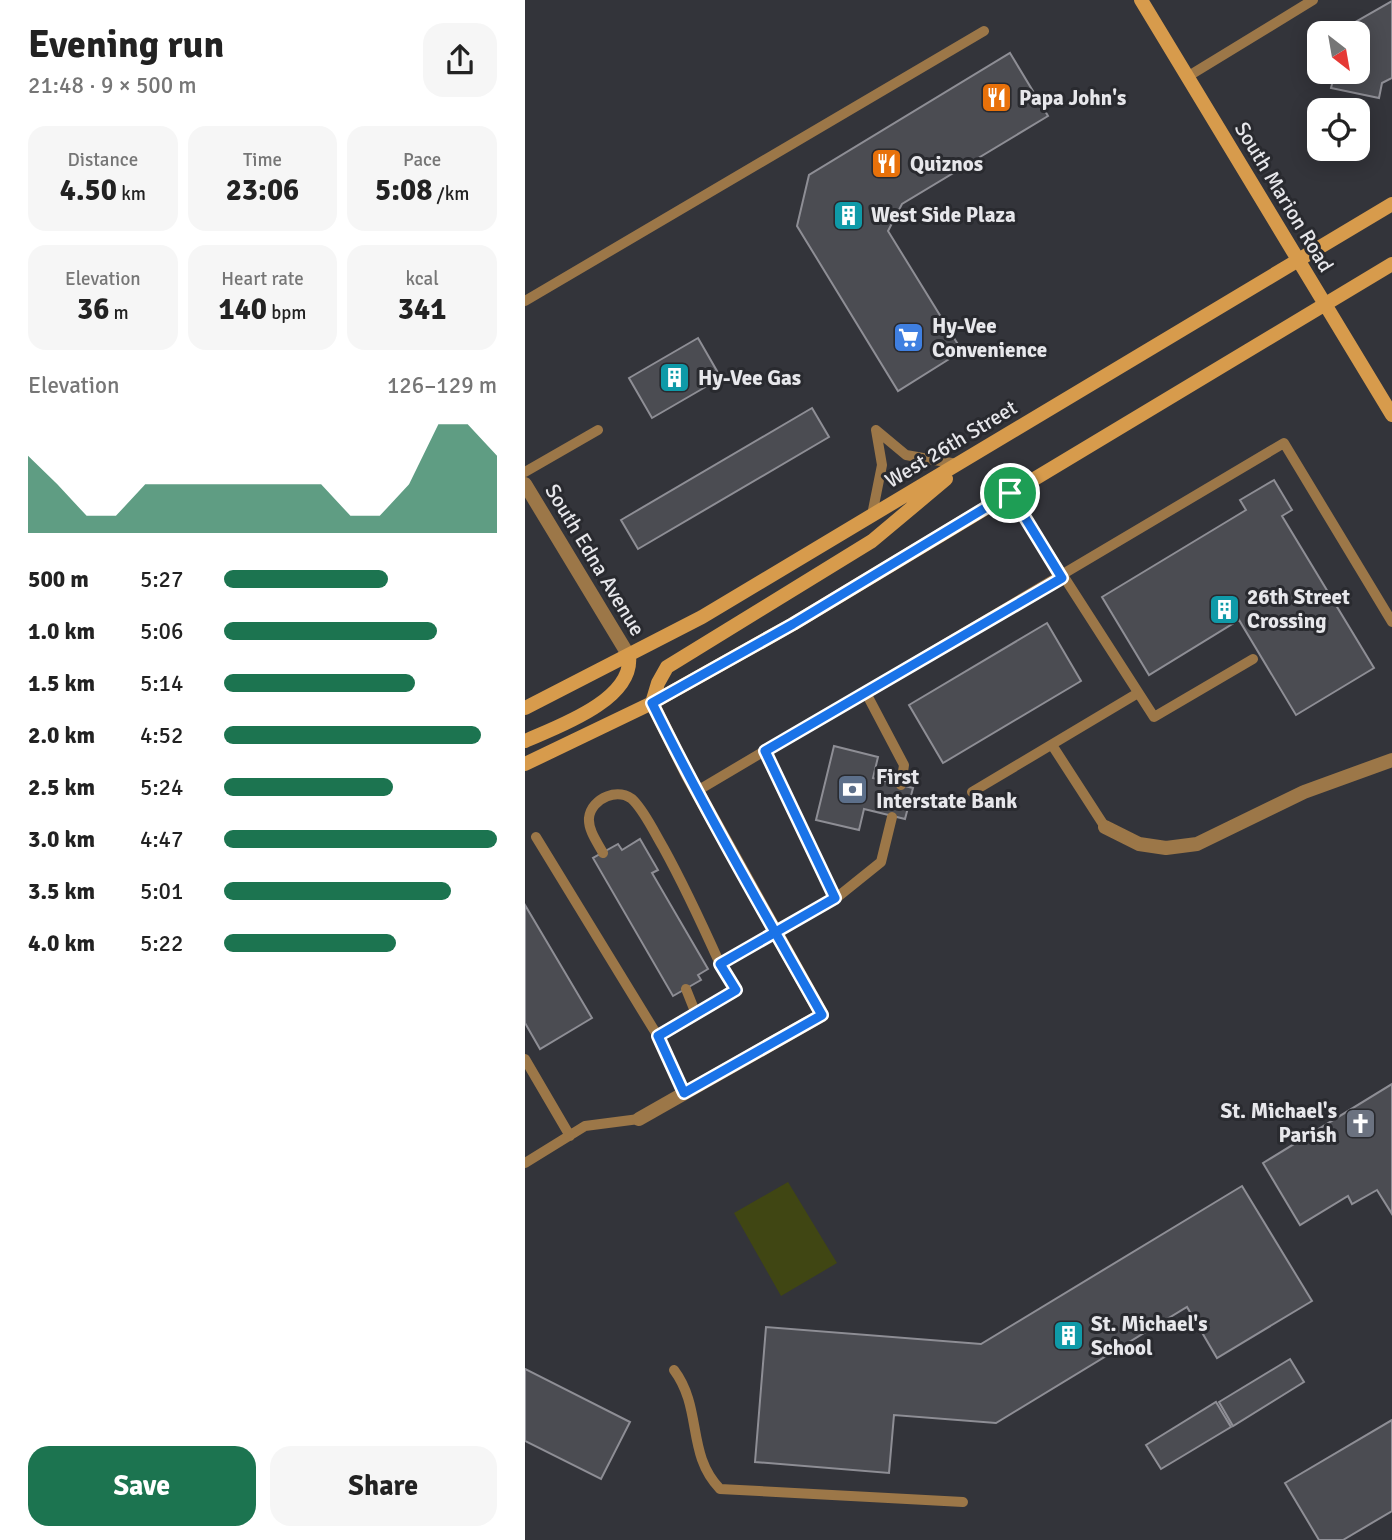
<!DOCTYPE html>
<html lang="en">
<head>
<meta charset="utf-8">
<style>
  body { margin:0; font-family:Signika,sans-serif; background:#f6f6f6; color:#222; height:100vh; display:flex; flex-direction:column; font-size:26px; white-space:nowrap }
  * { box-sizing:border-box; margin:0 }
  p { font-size:23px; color:#767676 }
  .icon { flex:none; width:38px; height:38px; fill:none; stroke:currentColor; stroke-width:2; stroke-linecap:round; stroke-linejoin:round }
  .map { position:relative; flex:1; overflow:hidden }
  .panel { display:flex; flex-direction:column; background:#fff; width:525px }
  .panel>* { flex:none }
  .needle { width:46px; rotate:149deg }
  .controls { position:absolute; left:782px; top:21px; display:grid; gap:14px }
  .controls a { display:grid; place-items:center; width:63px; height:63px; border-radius:14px; background:#fff; box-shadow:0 4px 18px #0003; font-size:35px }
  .pin { position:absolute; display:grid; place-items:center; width:60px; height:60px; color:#fff; margin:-30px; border:4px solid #fff; border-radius:50%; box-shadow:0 2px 7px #0007 }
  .round { display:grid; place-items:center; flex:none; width:74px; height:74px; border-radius:21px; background:#f6f6f6 }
  .overview { display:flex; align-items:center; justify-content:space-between; height:119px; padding:0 28px }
  h1 { font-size:38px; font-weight:700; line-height:52px }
  .metrics { display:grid; grid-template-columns:repeat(3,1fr); gap:10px; height:119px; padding:7px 28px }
  .metrics div { display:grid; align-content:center; border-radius:18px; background:#f6f6f6; text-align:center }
  .metrics b { font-size:30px; font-weight:700 }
  .metrics small { font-size:19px; font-weight:400 }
  .metrics p { font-size:19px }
  .chart { height:196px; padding:14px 28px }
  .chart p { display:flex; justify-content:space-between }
  .chart svg { width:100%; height:126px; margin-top:7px; fill:#1c7450; opacity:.7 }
  .button { display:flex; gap:14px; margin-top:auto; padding:14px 28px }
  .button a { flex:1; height:80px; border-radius:21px; background:#1c7450; color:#fff; font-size:28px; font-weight:700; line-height:80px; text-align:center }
  .button a+a { background:#f6f6f6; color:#222 }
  ul { padding:0 28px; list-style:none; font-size:23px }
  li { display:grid; grid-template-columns:112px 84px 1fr; align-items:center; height:52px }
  li i { height:18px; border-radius:9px; background:#1c7450 }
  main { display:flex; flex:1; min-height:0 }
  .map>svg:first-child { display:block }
  .green { fill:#404613 }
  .building { fill:#4b4c52; stroke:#8e8e95; stroke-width:2 }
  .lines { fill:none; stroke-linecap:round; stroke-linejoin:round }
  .service { stroke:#9c7748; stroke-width:10 }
  .minor { stroke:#9c7748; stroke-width:14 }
  .secondary { stroke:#d79b4c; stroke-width:14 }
  .route-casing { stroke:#fff; stroke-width:14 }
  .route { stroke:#1a73e8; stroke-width:9 }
  .labels { text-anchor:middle; stroke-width:6; stroke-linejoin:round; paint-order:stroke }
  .poi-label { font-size:21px; font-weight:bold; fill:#e7e7eb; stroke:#292a2f; text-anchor:start }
  .street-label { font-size:21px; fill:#e7e7eb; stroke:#292a2f }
</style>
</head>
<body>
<main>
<section class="panel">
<div class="overview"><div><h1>Evening run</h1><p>21:48 · 9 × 500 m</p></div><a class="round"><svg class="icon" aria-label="share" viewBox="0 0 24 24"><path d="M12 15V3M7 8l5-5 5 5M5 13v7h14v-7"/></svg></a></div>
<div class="metrics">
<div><p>Distance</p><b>4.50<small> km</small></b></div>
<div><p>Time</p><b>23:06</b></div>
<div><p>Pace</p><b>5:08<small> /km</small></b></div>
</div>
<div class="metrics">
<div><p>Elevation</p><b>36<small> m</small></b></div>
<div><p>Heart rate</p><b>140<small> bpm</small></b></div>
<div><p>kcal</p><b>341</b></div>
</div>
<div class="chart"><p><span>Elevation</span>126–129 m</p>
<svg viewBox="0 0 160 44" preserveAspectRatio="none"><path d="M0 44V17L10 27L20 38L30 38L40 27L50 27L60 27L70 27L80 27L90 27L100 27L110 38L120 38L130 27L140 6L150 6L160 17V44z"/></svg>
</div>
<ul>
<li><b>500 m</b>5:27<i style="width:60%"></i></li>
<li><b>1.0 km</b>5:06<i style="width:78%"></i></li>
<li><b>1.5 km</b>5:14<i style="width:70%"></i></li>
<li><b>2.0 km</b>4:52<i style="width:94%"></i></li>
<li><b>2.5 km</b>5:24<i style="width:62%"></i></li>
<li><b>3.0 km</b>4:47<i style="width:100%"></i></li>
<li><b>3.5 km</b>5:01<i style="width:83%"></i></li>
<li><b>4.0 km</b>5:22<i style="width:63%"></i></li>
</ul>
<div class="button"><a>Save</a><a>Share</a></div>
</section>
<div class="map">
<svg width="867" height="1540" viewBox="0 0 867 1540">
  <rect width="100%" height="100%" fill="#33343a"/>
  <path class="green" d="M263,1182L312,1263L256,1296L209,1213Z"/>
  <path class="building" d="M867,1V78L857,83L854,98L806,88L810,72H833V33L813,32Z
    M485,53L523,116L377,204L363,231L437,351L373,391L272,226L284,175Z
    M173,338L196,378L127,418L104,378Z
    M287,408L304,437L113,549L96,520Z
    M749,480L767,510L757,516L849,668L771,715L714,620L624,675L577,597L721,510L715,500Z
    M522,623L556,681L418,763L384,705Z
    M309,746L353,757L348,778L388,788L380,819L339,809L334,830L291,820Z
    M115,839L133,870L127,873L183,969L173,975L176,980L148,996L68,858L93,844L97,850Z
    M0,905L67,1018L15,1049L0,1023Z
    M867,1084V1214L852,1190L827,1204L823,1196L775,1225L738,1163Z
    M717,1186L787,1301L692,1358L662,1307L471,1423L369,1415L364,1473L230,1462L241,1327L456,1344Z
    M765,1359L779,1382L708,1426L694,1402Z
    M0,1369L105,1422L76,1479L0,1441Z
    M691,1402L706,1427L636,1469L621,1445Z
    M867,1420V1511L818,1540H794L760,1483Z"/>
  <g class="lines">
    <path class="service" d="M662,77L788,0
      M0,301L459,31
      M351,430L381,455L432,464
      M0,472L73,430
      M485,493L629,717L728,659
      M347,515L357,465L351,430
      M341,693L379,765L376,785
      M527,745L580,827
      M172,791L759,443L867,622
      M447,792L613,693
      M11,837L137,1043L159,1093
      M78,853C72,842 63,830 64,818C66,798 95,786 109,801C121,814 129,832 138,847C159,885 177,924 195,964
      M310,899L356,862L367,817
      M161,989L171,1014
      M133,1036L211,990L195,964L310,899L240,751
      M0,1059L45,1136
      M0,1163L60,1126L114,1119
      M149,1370C178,1409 161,1454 195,1489L438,1502"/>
    <path class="minor" d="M0,484L104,656
      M580,827L614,844L641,848L672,844L779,792L867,760
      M114,1119L297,1015L163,775L127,703"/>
    <path class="secondary" d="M616,0L867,415
      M127,703L133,683L142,667L347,541L421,479
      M0,708L177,617L867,204
      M0,741C32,727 109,700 104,656
      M0,764L127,703L268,624L867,264"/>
  </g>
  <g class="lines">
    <defs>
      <path id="route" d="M485,493L268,624L127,703C179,809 239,912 297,1015L159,1093L133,1036L211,990L195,964L310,898L240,751L537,578L485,493"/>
    </defs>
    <use href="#route" class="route-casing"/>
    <use href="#route" class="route"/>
  </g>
  <defs>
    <symbol id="restaurant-square" viewBox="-11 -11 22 22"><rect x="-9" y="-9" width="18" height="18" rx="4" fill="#e8710a" stroke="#292a2f"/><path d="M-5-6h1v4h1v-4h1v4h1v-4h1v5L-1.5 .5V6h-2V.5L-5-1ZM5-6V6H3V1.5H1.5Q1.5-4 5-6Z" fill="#fff"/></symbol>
    <symbol id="building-square" viewBox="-11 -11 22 22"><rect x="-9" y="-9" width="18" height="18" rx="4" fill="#0f9aa8" stroke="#292a2f"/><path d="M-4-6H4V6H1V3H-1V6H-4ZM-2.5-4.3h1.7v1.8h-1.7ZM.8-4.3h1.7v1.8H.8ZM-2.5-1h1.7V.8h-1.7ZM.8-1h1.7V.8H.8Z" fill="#fff"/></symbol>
    <symbol id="supermarket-square" viewBox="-11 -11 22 22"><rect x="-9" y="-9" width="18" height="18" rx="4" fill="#3f7fe0" stroke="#292a2f"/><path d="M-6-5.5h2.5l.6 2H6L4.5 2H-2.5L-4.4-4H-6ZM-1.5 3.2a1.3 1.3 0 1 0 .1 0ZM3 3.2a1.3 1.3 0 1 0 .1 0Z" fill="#fff"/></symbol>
    <symbol id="bank-square" viewBox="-11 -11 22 22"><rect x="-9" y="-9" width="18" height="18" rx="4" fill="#5c6f8a" stroke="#292a2f"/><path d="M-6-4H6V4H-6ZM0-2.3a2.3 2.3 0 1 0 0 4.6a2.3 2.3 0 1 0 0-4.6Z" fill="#fff"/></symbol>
    <symbol id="church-square" viewBox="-11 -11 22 22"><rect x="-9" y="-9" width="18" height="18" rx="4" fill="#6b7280" stroke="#292a2f"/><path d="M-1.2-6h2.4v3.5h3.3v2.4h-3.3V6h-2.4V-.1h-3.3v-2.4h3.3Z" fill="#fff"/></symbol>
  </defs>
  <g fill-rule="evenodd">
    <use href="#restaurant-square" x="454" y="80" width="35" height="35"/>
    <use href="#restaurant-square" x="344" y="146" width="35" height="35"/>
    <use href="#building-square" x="306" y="198" width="35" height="35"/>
    <use href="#supermarket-square" x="366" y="320" width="35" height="35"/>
    <use href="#building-square" x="132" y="360" width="35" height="35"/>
    <use href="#building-square" x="682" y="592" width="35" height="35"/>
    <use href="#bank-square" x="310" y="772" width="35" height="35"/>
    <use href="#church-square" x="818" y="1106" width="35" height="35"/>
    <use href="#building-square" x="526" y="1318" width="35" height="35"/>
  </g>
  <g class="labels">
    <g class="poi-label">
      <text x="494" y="105">Papa John's</text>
      <text x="385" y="171">Quiznos</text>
      <text x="346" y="222">West Side Plaza</text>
      <text x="407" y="333">Hy-Vee<tspan x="407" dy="24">Convenience</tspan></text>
      <text x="173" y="385">Hy-Vee Gas</text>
      <text x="722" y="604">26th Street<tspan x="722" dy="24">Crossing</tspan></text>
      <text x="351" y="784">First<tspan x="351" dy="24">Interstate Bank</tspan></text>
      <text x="812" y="1118" text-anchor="end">St. Michael's<tspan x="812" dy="24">Parish</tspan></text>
      <text x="566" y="1331">St. Michael's<tspan x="566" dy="24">School</tspan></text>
    </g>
    <g class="street-label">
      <text transform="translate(759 197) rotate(59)" y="7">South Marion Road</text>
      <text transform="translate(426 444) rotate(-31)" y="7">West 26th Street</text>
      <text transform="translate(70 560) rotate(59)" y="7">South Edna Avenue</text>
    </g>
  </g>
</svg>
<div class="controls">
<a><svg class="needle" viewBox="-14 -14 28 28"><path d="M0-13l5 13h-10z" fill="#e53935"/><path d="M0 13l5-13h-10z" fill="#767676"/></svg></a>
<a><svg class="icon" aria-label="locate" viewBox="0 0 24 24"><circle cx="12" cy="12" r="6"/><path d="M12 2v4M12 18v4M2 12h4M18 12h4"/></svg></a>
</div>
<div class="pin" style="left:485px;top:493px;background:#1e9e55"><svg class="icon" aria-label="arrive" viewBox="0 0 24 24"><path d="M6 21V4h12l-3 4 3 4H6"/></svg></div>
</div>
</main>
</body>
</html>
